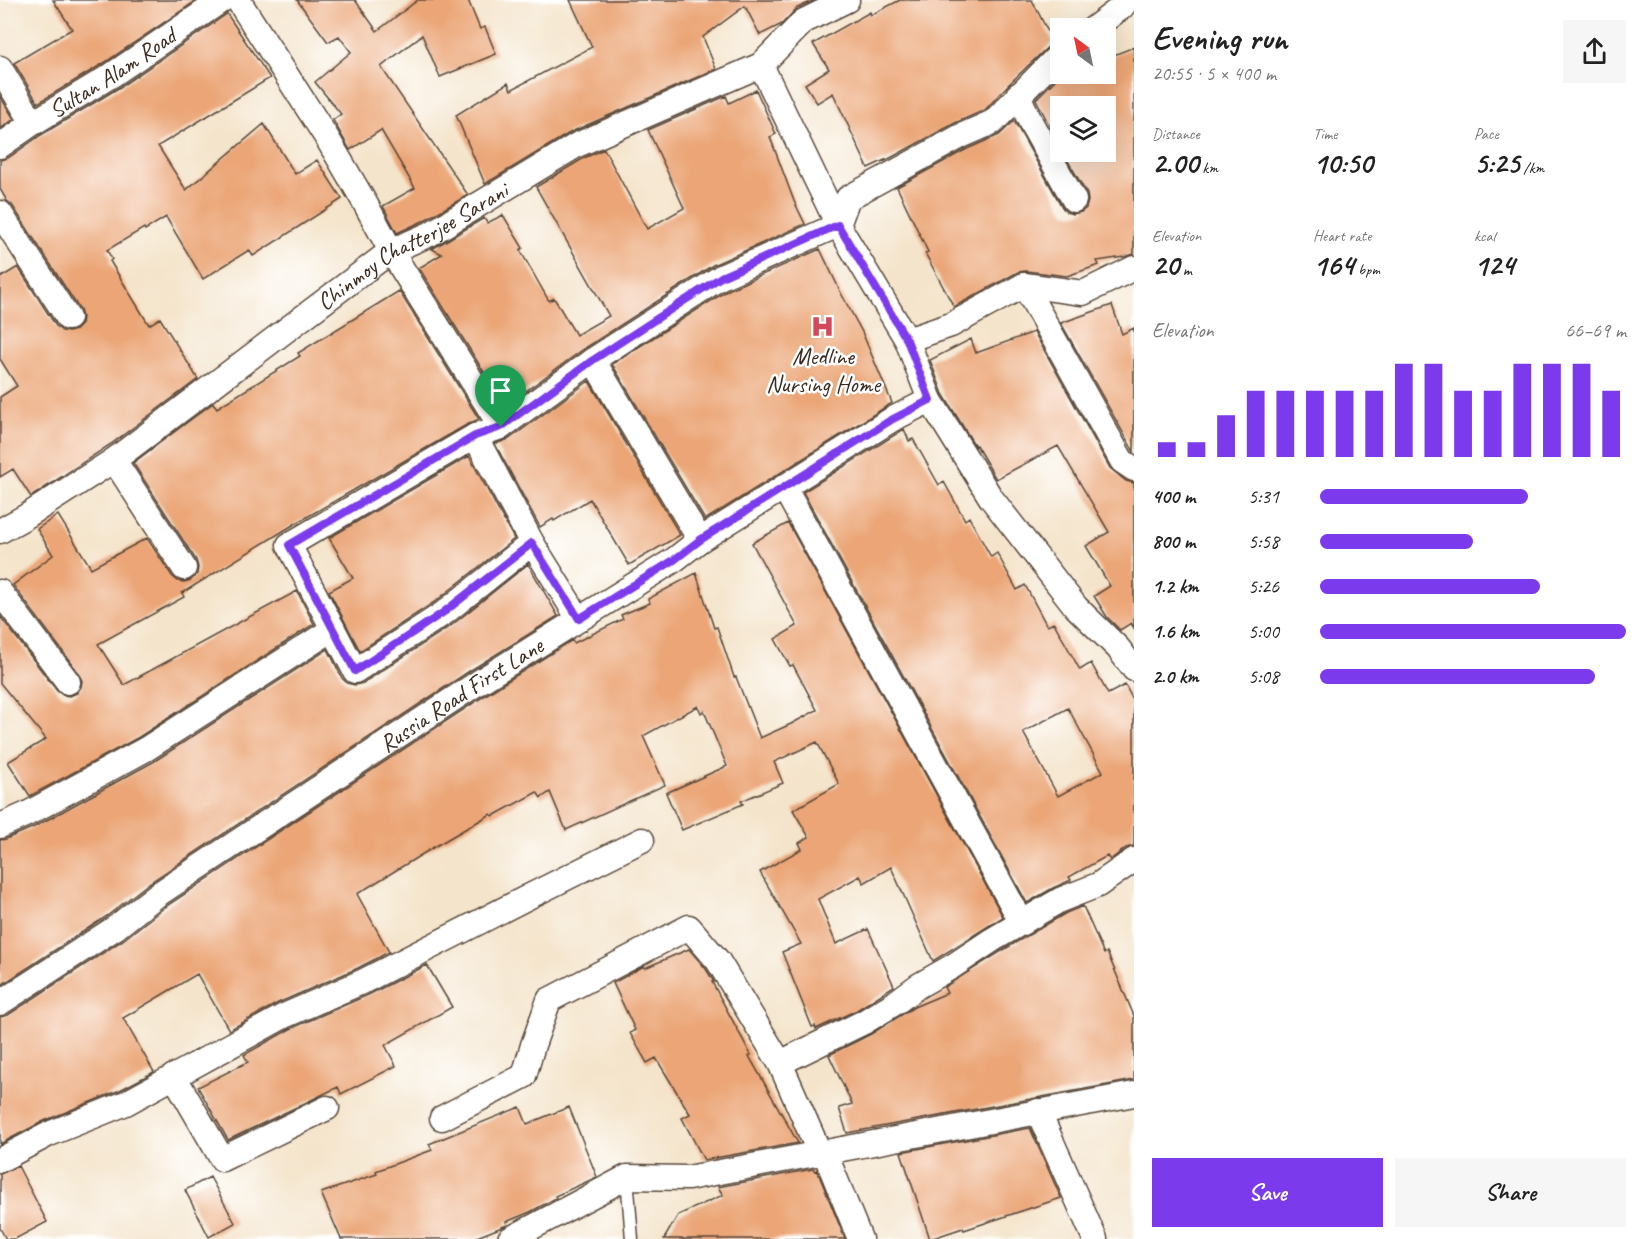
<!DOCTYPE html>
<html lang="en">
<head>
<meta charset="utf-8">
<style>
  body { margin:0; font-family:Caveat,sans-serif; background:#f6f6f6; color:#222; height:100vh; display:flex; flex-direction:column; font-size:22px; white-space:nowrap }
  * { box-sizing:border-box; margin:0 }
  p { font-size:20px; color:#767676 }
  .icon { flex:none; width:33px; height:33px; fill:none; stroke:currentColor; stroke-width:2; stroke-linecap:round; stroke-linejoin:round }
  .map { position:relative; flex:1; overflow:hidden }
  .panel { display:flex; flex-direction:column; background:#fff; width:510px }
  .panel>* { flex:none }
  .needle { width:39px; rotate:327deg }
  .controls { position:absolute; left:1050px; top:18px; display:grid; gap:12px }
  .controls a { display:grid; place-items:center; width:66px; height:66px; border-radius:0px; background:#fff; box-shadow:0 6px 24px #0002; font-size:30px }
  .pin { position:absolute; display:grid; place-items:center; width:51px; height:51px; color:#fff; margin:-62px -26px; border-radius:50% 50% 50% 0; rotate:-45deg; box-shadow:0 0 6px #0007 }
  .pin .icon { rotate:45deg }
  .round { display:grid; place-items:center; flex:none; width:63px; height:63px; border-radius:0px; background:#f6f6f6 }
  .overview { display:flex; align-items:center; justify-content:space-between; height:102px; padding:0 18px }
  h1 { font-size:33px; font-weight:600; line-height:45px }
  .metrics { display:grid; grid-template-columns:repeat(3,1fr); gap:9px; height:102px; padding:6px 18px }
  .metrics div { display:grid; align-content:center }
  .metrics b { font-size:30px; font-weight:600 }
  .metrics small { font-size:16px; font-weight:400 }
  .metrics p { font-size:16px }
  .chart { height:168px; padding:12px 18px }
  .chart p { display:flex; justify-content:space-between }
  .chart svg { width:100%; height:108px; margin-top:6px; stroke:#7c3aed; stroke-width:6 }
  .primary-button { display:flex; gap:12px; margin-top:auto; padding:12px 18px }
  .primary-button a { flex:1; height:69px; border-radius:0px; background:#7c3aed; color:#fff; font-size:24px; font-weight:600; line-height:69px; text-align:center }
  .primary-button a+a { background:#f6f6f6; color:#222 }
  ul { padding:0 18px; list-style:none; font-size:20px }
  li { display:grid; grid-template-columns:96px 72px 1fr; align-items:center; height:45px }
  li i { height:15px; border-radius:8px; background:#7c3aed }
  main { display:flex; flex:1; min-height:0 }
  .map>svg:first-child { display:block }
  .building { fill:#eba576; fill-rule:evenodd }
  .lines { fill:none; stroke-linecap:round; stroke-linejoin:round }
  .lane-casing { stroke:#574638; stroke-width:15 }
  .street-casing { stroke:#574638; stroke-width:27 }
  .lane { stroke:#fff; stroke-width:12 }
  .street { stroke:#fff; stroke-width:24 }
  .route-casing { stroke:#fff; stroke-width:12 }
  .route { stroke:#7c3aed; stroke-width:8 }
  .labels { text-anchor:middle; stroke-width:5; stroke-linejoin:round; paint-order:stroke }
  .street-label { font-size:24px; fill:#3b2a1e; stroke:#fff }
  .poi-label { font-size:24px; fill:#3b2a1e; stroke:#fff }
</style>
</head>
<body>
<main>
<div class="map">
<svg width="1134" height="1239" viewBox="0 0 1134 1239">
  <rect width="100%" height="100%" fill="#fff"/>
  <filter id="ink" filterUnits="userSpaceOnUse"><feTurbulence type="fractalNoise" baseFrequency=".0167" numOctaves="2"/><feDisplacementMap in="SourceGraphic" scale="12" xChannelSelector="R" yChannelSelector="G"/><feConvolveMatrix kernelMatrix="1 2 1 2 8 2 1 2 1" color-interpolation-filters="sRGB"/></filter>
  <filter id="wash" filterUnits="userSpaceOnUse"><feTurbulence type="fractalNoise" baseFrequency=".008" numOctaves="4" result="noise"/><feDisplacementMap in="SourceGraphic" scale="24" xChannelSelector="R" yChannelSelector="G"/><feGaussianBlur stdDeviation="1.35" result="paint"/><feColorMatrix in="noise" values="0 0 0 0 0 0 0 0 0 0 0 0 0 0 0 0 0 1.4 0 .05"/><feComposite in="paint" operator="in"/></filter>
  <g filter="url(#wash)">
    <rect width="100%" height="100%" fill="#f4e4cb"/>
    <g id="blocks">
      <path class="building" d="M53,0H197L104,63L38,103L14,63L72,29Z
        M297,0H355L377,31L418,0H468L480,29L485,27L496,54L440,77L422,35L381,67L468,195L423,221L397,233L383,206L415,188L381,130L350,150L333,120L341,114L315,82L351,52L339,36L328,42Z
        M570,0H815L797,8L782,24L760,35L745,6L703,37L716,69L571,132L485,184L456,115L508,83L511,90L592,47Z
        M900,0H1032L1053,42L1007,86L985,110L955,123L885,161V160L868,168L833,93L817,103L805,84L829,69L813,44L870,12L871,15Z
        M227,14L270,78L158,146L186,190L264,124L295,174L317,160L342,199L253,256L249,250L203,279L166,217L145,230L144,228L107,250L112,259L110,261L149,325L160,318L198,379L111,444L31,497L13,469L0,477V397L17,386L0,359V278L18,267L56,326L62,331L69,332L76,330L81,324L82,317L80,310L12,205L7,201L0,189V160L8,158L41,135L120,87Z
        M1134,47V254L1124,257L1097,261L1099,265L1067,276L1026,271L1018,272L954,307L925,253L928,252L897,187L967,149L999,135L1014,121L1062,207L1066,212L1073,214L1081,212L1086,208L1088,201L1087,194L1063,152H1106V106H1060V147L1036,99L1061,74H1106V58Z
        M756,90L776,134L770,137L794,201L805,224L713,265L585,348L505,406L419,268L442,254L432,249L484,218L487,223L503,215L523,248L520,250L549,301L554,298L576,335L609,316L536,187L584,158L604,149L647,229L684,208L648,130L726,96L729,103Z
        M0,96L14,119L0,129Z
        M820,249L842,295L862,332L892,403L705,520L612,364L728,290Z
        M399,291L479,419L468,424L293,525L182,593L184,597L98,644L124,685L297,591L314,624L139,737L30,796L8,762L46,739L0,683V616L57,691L63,695L70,696L77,693L81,687L82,681L79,673L13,585L53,555L37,529L58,515L91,568L147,538L172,576L178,581L184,582L191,580L197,574L198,567L196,560L133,463L213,403L217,408L300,356L298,353Z
        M1112,305L1122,334L1134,328V452L1061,323Z
        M1034,332L1110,468L1126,481L1134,483V628L1131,623L1120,630L1107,617L1094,596L1110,586L1086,546L1109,532L1058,446L996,479L976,445L975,446L943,394L930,360L971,339L976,353Z
        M589,381L680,535L629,565L590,499L554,521L553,519L540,527L495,444L509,439Z
        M904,429L909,441L913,439L939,485L944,482L965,520L969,517L991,557L997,553L1017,590L1025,585L1047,626L1054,623L1080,670L1091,663L1108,694L1125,685L1134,702V846L1126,848L1110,860L1107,856L1069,877L1071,880L1053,888L1027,903L803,492ZM1068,708L1103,772L1058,796L1023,732Z
        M469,456L514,539L436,601L360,651L329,591L353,578L329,538Z
        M788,523L1003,917L933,961L891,867L864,883L860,876L818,899L836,944L868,929L894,986L857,1010L816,1029L815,1026L812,1027L782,952L801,944L760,872L802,849L799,843L809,837L793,810L839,784L817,742L774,762L783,783L741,801L743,804L682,830L666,793L727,766L704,711L701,713L698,706L643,736L665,785L566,830L550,792L541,798L537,792L493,816L491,814L434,847L357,894L389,952L358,968L278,1003L229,1030L197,974L123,1018L154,1072L120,1090L44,1121L0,1144V1017L8,1015L123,940L165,907L487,694L572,640L574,643L623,619L621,615L650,603L648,599L696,573L714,628L717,627L734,677H736L760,738L791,724L817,710L793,665L790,666L775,639L797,626L752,543Z
        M528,564L558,616L471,670L149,883L107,916L0,986V840L6,839L34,827L153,762L328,649L342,678L347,683L355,685L363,683L452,625Z
        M1083,906L1104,954L1107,952L1134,1016V1080L847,1133L839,1108L852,1104L829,1055L871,1034L914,1007L947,993L944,987L1000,952L1066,913Z
        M689,949L706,969L714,982H712L751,1055L749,1056L798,1143L704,1160L682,1118L690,1114L656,1058L647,1063L630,1033L635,1030L613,983L644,966L645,968Z
        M427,965L452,1007L385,1045L396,1066L341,1094L338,1087L228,1140L198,1087L248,1062L244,1055L290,1029L370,994Z
        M520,1107L527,1124L569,1107L597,1177L555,1196L556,1198L530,1212L506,1222L507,1225L472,1239H341L321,1193L377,1174L376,1171L432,1150L429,1144Z
        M1030,1128L1061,1198L964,1230L963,1228L930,1239L901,1152Z
        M18,1166L47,1222L15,1239H6L0,1228V1174Z
        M813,1169L815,1171L817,1170L845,1239H664L678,1215L723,1195L718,1187Z
        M210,1177L235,1223L209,1237L185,1190Z"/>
    </g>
  </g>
  <g filter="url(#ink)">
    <use href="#blocks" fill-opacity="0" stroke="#574638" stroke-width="1.5"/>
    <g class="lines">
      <defs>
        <path id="lane" d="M627,1177L632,1239"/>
        <g id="street">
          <path d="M238,0L327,138L365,203L391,251L501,427"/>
          <path d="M1094,28L1122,7L1127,0"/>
          <path d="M761,65L838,225L907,340L930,400L991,498L1076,607L1118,648L1134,669"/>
          <path d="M0,68L33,123"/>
          <path d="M1018,95L1031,123L1074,200"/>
          <path id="s1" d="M0,146L33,123L112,75L222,0"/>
          <path d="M0,213L68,318"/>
          <path d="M1024,285L1122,461L1134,469"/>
          <path d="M907,340L951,325L1024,285L1083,293L1134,268"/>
          <path d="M593,360L700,540"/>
          <path d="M475,436L532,543L579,619"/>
          <path d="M114,460L184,568"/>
          <path d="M784,487L1022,923"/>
          <path id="s2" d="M0,531L25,517L114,460L391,251L430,234L577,145L761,65L804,21L847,0"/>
          <path d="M532,543L444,613L355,671L289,545L475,436L501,427L593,360L721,277L838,225L848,198L961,136L993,122L1060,54"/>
          <path d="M0,592L68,682"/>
          <path d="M0,826L27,814L146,749L333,629"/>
          <path id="s3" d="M0,1003L115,928L157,895L479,682L674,560L700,540L891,420L930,400"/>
          <path d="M780,1063L864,1022L895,1003L918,986L953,966L992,940L1060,900L1098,885L1134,860"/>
          <path d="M174,1076L222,1159L327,1108"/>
          <path d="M1038,1111L1095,1239"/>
          <path d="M442,1118L524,1076L533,1045L549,1000L689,927L718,961L780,1063L820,1154"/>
          <path d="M825,1153L860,1239"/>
          <path d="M0,1160L49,1134L126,1103L284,1016L364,981L532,895L642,840"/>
          <path d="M510,1239L627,1177L688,1178L1134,1094"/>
        </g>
      </defs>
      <use href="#lane" class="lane-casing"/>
      <use href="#street" class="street-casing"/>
      <use href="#lane" class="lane"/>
      <use href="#street" class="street"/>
    </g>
  </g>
  <g class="lines" filter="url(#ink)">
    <defs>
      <path id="route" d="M838,225L907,340L930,400L891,420L700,540L674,560L579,619L532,543L444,612L355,671L289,545L475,436L501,427L593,360L721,277Z"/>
    </defs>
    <use href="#route" class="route-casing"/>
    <use href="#route" class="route"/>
  </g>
  <defs>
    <symbol id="hospital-bare" viewBox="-9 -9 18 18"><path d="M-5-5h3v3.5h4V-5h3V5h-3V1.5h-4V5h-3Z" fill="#d1495b" stroke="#fff" stroke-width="2.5" paint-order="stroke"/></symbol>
  </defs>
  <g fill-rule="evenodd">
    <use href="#hospital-bare" x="806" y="310" width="33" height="33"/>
  </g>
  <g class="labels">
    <g class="street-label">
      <text dy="8" stroke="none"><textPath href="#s1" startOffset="134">Sultan Alam Road</textPath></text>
      <text dy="8" stroke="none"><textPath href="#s2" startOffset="502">Chinmoy Chatterjee Sarani</textPath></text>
      <text dy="8" stroke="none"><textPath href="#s3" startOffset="555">Russia Road First Lane</textPath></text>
    </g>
    <g class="poi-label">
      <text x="823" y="364">Medline<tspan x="823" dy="28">Nursing Home</tspan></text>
    </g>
  </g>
</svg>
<div class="controls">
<a><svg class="needle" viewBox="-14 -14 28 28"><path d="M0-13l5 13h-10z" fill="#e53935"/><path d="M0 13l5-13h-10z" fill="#767676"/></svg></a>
<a><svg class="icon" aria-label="layers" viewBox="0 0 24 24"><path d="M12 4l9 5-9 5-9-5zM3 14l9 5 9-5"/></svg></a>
</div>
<div class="pin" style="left:501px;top:427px;background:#1e9e55"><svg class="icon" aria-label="arrive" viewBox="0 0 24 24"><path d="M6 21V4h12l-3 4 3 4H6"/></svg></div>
</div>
<section class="panel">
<div class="overview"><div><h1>Evening run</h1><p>20:55 · 5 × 400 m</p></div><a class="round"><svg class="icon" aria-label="share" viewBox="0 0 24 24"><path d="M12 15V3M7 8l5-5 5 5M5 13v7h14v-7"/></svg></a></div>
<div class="metrics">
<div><p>Distance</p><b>2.00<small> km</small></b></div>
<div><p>Time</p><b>10:50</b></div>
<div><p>Pace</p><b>5:25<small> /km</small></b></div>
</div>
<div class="metrics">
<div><p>Elevation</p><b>20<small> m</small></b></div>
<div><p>Heart rate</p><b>164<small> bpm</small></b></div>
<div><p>kcal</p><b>124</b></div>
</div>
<div class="chart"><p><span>Elevation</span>66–69 m</p>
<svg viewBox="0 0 160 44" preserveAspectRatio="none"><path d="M5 44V38M15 44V38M25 44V27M35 44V17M45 44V17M55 44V17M65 44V17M75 44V17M85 44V6M95 44V6M105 44V17M115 44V17M125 44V6M135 44V6M145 44V6M155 44V17"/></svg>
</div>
<ul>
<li><b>400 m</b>5:31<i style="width:68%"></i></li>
<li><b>800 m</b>5:58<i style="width:50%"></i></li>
<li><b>1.2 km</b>5:26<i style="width:72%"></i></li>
<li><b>1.6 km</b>5:00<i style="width:100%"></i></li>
<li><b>2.0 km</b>5:08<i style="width:90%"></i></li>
</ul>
<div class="primary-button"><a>Save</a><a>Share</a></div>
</section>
</main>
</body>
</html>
